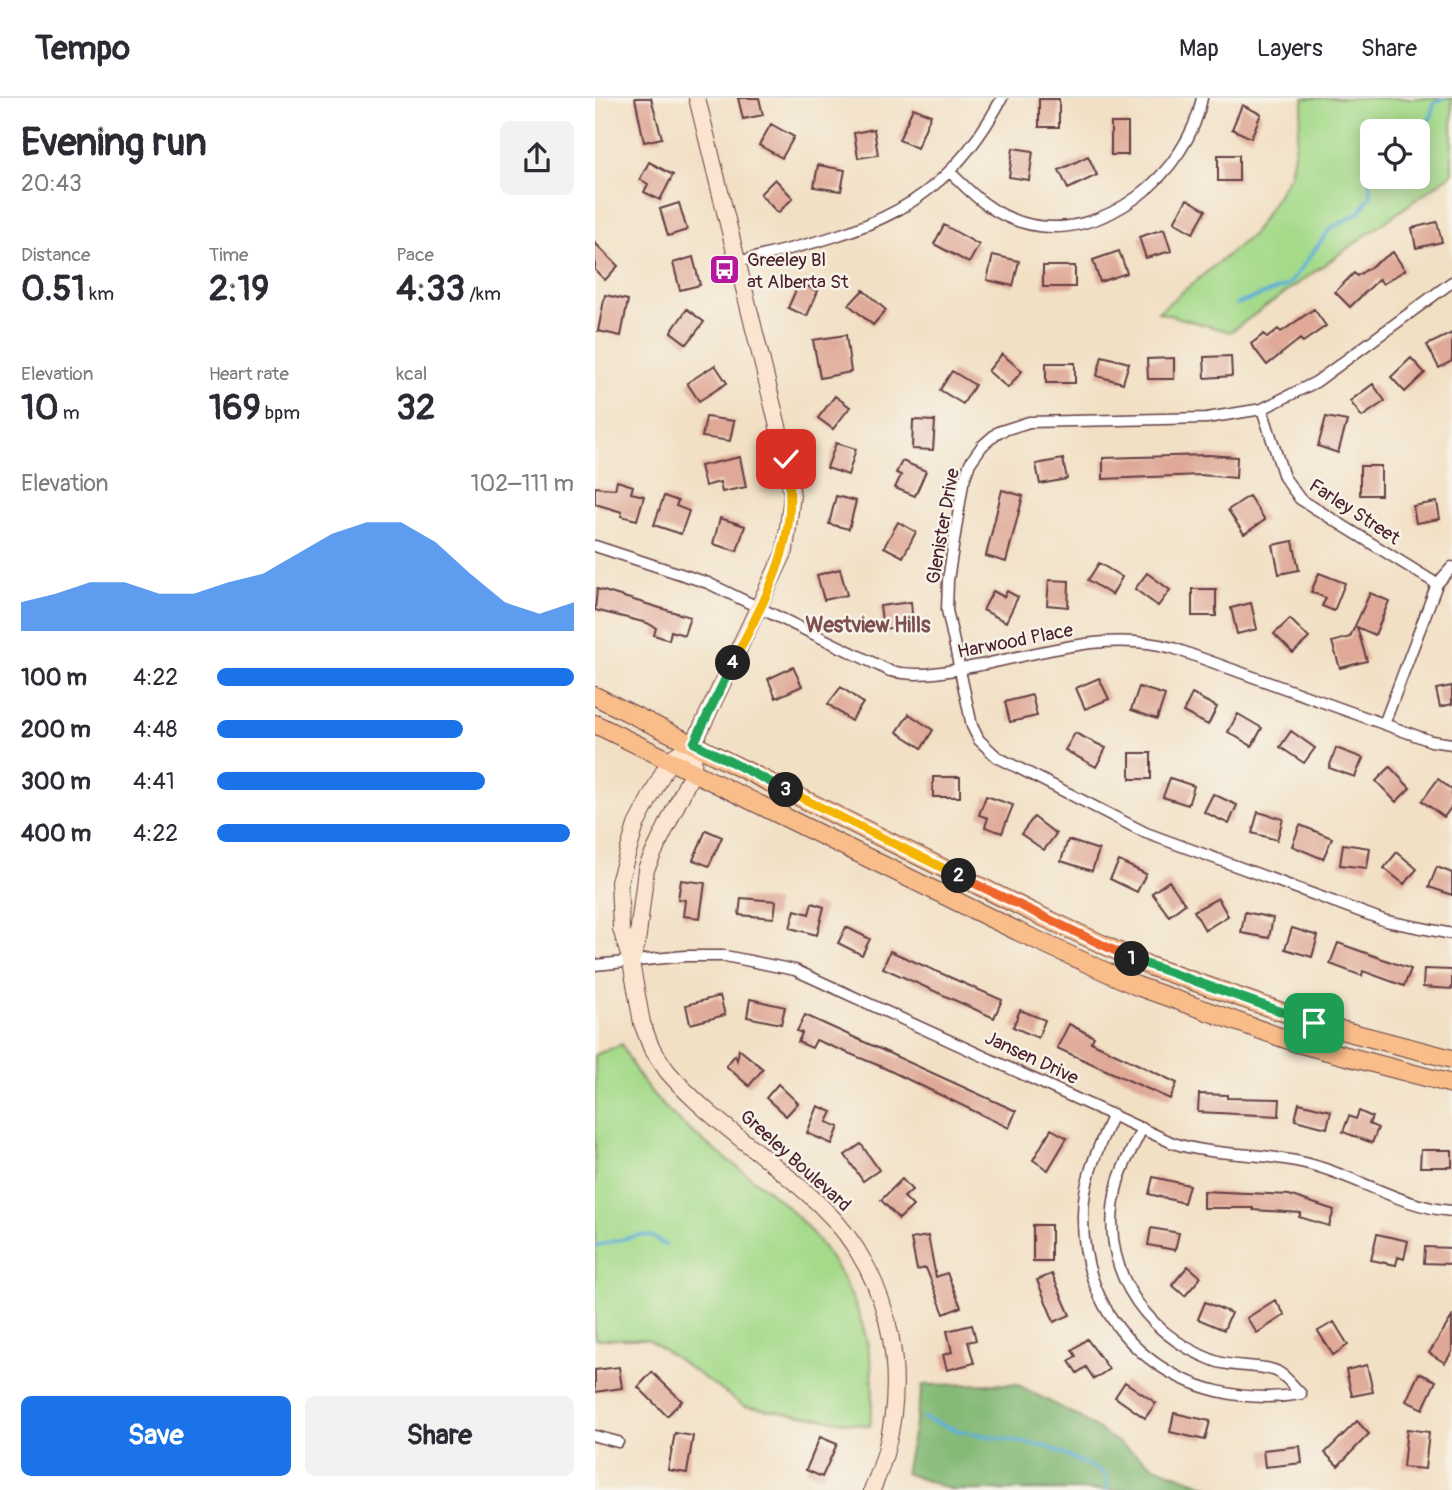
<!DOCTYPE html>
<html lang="en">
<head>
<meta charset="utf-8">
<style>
  body { margin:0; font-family:Pangolin,sans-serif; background:#f2f2f3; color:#2b2b33; height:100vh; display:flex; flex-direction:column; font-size:26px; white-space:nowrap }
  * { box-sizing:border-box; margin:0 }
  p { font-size:23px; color:#7c7c81 }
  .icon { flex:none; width:38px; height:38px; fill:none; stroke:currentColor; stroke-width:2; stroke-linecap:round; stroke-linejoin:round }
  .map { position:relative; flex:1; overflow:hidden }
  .side { display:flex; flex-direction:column; background:#fff; width:595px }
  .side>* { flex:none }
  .controls { position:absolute; left:765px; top:21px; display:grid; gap:14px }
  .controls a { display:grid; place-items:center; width:70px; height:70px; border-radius:10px; background:#fff; box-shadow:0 4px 18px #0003; font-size:35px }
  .pin { position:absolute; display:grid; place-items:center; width:60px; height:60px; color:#fff; margin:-30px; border-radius:14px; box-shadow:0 4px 10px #0006 }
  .km { position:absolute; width:35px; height:35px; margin:-18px; border-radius:50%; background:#222; color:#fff; font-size:19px; line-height:35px; text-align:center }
  .round { display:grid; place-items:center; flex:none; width:74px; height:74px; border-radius:10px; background:#f2f2f3 }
  .summary { display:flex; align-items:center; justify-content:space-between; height:119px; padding:0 21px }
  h1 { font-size:38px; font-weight:700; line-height:52px }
  .figures { display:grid; grid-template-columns:repeat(3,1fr); gap:10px; height:119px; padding:7px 21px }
  .figures div { display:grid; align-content:center }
  .figures b { font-size:35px; font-weight:700 }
  .figures small { font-size:19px; font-weight:400 }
  .figures p { font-size:19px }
  .chart { height:196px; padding:14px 21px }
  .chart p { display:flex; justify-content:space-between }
  .chart svg { width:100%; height:126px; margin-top:7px; fill:#1a73e8; opacity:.7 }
  .button { display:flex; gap:14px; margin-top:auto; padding:14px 21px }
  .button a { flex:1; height:80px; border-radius:10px; background:#1a73e8; color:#fff; font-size:28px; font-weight:700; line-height:80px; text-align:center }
  .button a+a { background:#f2f2f3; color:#2b2b33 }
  ul { padding:0 21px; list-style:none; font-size:23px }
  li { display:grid; grid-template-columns:112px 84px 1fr; align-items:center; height:52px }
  li i { height:18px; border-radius:9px; background:#1a73e8 }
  header { display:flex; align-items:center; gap:42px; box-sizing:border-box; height:98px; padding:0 35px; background:#fff; border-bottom:2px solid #e1e1e2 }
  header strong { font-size:33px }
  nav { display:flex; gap:38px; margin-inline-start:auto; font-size:24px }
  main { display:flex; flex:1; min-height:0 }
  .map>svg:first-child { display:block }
  .green { fill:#a5da8a; stroke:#787c5a; stroke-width:2; fill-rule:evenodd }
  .forest { fill:#84ba76; stroke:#676c50; stroke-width:2 }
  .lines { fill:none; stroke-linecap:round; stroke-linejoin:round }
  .stream { stroke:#5caed7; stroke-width:3.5 }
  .building { fill:#dfa897 }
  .street-casing { stroke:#633c42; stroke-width:13 }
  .secondary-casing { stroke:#633c42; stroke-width:18 }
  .primary-casing { stroke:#633c42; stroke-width:20 }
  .street { stroke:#fff; stroke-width:10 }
  .secondary { stroke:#fce5d0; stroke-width:16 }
  .primary { stroke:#f8bd89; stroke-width:18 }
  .split-1-casing { stroke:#fff; stroke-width:14 }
  .split-2-casing { stroke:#fff; stroke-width:14 }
  .split-3-casing { stroke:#fff; stroke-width:14 }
  .split-4-casing { stroke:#fff; stroke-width:14 }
  .split-5-casing { stroke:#fff; stroke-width:14 }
  .split-1 { stroke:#22a559; stroke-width:9 }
  .split-2 { stroke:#f0652b; stroke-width:9 }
  .split-3 { stroke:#f5b400; stroke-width:9 }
  .split-4 { stroke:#22a559; stroke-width:9 }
  .split-5 { stroke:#f5b400; stroke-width:9 }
  .labels { text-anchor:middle; stroke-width:5; stroke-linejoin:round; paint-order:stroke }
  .poi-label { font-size:19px; fill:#4a1f2b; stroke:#f7f3e8; text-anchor:start }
  .street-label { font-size:19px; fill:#4a1f2b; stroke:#f7f3e8 }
  .neighbourhood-label { font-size:21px; font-weight:bold; fill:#7e4f51; stroke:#f7f3e8 }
</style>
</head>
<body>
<header>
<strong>Tempo</strong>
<nav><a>Map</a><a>Layers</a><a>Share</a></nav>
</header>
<main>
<section class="side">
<div class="summary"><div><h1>Evening run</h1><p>20:43</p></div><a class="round"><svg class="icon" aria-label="share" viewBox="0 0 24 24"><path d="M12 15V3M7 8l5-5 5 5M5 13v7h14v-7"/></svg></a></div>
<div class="figures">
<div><p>Distance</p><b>0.51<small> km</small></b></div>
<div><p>Time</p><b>2:19</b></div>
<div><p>Pace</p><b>4:33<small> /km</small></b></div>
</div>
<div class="figures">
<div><p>Elevation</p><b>10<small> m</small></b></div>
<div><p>Heart rate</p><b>169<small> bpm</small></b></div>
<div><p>kcal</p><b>32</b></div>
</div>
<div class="chart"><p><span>Elevation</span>102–111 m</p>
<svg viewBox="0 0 160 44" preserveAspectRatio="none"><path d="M0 44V34L10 31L20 27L30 27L40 31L50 31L60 27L70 24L80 17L90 10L100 6L110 6L120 13L130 24L140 34L150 38L160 34V44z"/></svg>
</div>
<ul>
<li><b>100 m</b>4:22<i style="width:100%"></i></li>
<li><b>200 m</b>4:48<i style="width:69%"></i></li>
<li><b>300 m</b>4:41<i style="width:75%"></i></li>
<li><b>400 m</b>4:22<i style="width:99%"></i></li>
</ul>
<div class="button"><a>Save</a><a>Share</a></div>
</section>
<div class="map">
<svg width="857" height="1392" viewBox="0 0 857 1392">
  <rect width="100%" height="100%" fill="#f7f3e8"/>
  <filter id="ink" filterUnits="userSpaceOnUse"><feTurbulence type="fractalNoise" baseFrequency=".0143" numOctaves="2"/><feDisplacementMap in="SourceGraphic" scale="14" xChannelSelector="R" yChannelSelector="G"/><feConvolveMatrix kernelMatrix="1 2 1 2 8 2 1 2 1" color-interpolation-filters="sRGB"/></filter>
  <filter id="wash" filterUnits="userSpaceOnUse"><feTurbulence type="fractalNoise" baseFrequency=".00686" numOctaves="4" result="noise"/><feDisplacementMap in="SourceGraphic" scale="28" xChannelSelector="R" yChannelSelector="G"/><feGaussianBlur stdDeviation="1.57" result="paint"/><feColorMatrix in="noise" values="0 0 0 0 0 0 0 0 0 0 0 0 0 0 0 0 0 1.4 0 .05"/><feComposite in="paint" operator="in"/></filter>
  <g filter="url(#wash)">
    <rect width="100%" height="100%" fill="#f2e0c5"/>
    <path class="green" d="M709,0H857V76L635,234L563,214L658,136L695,77ZM822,33V79H777V33Z
      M27,946C55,1014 121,1051 175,1094C245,1150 289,1238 275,1328L149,1308L53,1241H0V957Z"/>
    <path class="forest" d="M421,1286L484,1319L559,1368L623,1392H357L310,1375L328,1287Z"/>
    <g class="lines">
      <path class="stream" d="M822,35L837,18L839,5L849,0
        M642,206L694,187L735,131L765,114L776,96L771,67L777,52
        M0,1148L44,1137L56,1138L70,1147
        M328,1320L365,1333L453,1349L505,1373L511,1379L512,1392"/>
    </g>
    <g id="blocks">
      <path class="building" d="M40,0H56L67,40L49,44Z
        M143,0H164L168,17L148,21Z
        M444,1H464V29H444Z
        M647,7L666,16L656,40L637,31Z
        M318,10L336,17L322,50L304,42Z
        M516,25H533V57H516Z
        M176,26L199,39L187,60L164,47Z
        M279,31L283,57L263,60L259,35Z
        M418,50L438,53L434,82L414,79Z
        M623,57H644V83H623Z
        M493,58L502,77L473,91L464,72Z
        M54,64L78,77L65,102L49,94L53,86L45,81Z
        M223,67L250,72L246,93L219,89Z
        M180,81L198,100L183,115L165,96Z
        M592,101L611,112L598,135L579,124Z
        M84,105L92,132L73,138L65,111Z
        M842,124L847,144L821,150L817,130Z
        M349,127L384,147L374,165L339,146Z
        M569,131L576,153L551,160L544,139Z
        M0,145L23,168L10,182L0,172Z
        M524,153L532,175L505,184L498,162Z
        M798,154L810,172L788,186L784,181L755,209L740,194L759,175L762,178Z
        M398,157L424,163L418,188L392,182Z
        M98,159L105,187L85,192L78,165Z
        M448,168H480V189H448Z
        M204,185L223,193L212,218L193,210Z
        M268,192L291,212L278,227L254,207Z
        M10,197L33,202L26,238L3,233Z
        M92,211L109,224L92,246L76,234Z
        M719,211L731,228L708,244L705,241L672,267L656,246L669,236L672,240L683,231L686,234Z
        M857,235V263L844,270L832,247Z
        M251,237L256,274L225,280L218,242Z
        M407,256L427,273L413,290L393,273Z
        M507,258L534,265L528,285L502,278Z
        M636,258L637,278L610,280L609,259Z
        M579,260V281H553L552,261Z
        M816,260L830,275L810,294L796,279Z
        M451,265H480V285H451Z
        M120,267L132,285L104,303L92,285Z
        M357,273L380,287L368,306L345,292Z
        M778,286L790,303L767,319L755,303Z
        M240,298L255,309L238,331L223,320Z
        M111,319L139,323L135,343L107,339Z
        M731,319L752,323L743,355L723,348Z
        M318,322L340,323L338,352L317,351Z
        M241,345L261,351L253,377L232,370Z
        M613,357L642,359L641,380L605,377L508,381V360Z
        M145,359L151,389L127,394L125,384L110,388L105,368Z
        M468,361L472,381L445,386L441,366Z
        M307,363L331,373L320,398L300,390L306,377L301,375Z
        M765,368H786V397H765Z
        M22,383L38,388L36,395L49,398L42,422L26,418L27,414L0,406V389L20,391Z
        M407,392L428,398L411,464L391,458Z
        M69,398L83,403L81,408L94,413L86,436L59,427Z
        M241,398L261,403L254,431L234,426Z
        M654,398L670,422L649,436L633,412Z
        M842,404L845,421L821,425L818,408Z
        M125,420L150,428L142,453L118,446Z
        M303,424L321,434L308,459L289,449Z
        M698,443L704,472L684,476L678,447Z
        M504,465L527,479L517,497L493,482Z
        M245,471L252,497L229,502L222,477Z
        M552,475L575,492L563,508L540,491Z
        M724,475L750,485L739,513L727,508L731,500L716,494Z
        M454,482L474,483L473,509L452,507Z
        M2,491L95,519L89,537L76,533L74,542L59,537L61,530L52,525L0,512Z
        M597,491H621V518H597Z
        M398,493L409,499L412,493L423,499L411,524L388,512Z
        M775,495L794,503L780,537L762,529L772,563L745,570L737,544L755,539Z
        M316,504L318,527L288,531L285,508Z
        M656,505L662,531L642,536L636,510Z
        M695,521L714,540L698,555L679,536Z
        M198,569L207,588L181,600L173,581Z
        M504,580L514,601L490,611L481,590Z
        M857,588V606L845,609L841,591Z
        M246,589L268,605L256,623L233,606Z
        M544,589L570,597L562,621L536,612Z
        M597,596L622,609L613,627L588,614Z
        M437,597L442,618L415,624L410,604Z
        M314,616L338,632L327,650L302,634Z
        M643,616L667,630L657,648L633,634Z
        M696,633L720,650L709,665L685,649Z
        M480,635L511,650L501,669L470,652Z
        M741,650L768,660L760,679L734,670Z
        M535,655H556V681H535Z
        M795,669L815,690L801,704L781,683Z
        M338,679H365V699H338Z
        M575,680L599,688L593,707L568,699Z
        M843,681L857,692V708L849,719L827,703Z
        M618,696L642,707L634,726L609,714Z
        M391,698L418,707L407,735L390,729L393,720L384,717Z
        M663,714L688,721L682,742L657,735Z
        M439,719L461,736L449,752L426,736Z
        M705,727L737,740L728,761L697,748Z
        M111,732L127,739L114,768L98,762Z
        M473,742L504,752L497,773L466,763Z
        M748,746L775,750L772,770L745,767Z
        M802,754L822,771L809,786L789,770Z
        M524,763L551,776L542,794L515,781Z
        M842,769L857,775V797L834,789Z
        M86,782L110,785L105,820L88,818L90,802L83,801Z
        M574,783L590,806L574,818L557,795Z
        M146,800L181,803L179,820L144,817Z
        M623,800L633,818L610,832L599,813Z
        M217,805L229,809L222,837L195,830L200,812L214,816Z
        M650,814L678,820L674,840L646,835Z
        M251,829L275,841L267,857L243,845Z
        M697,830L723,838L717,859L690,851Z
        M743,845L816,871L809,888L768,873L767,878L735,866Z
        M295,853L407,902L399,920L288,870Z
        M829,871L857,872V891L828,889Z
        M125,898L130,917L95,926L91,907Z
        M155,901L190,909L186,926L152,919Z
        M425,912L450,922L443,940L418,929Z
        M210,917L421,1013L414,1030L285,968L221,942L217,950L203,944L207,935L202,933Z
        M474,926L499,939L496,944L582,985L575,1001L462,950Z
        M144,951L168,971L154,988L131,968L140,957L142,962Z
        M183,986L203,1005L191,1018L171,1000Z
        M604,996L632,997V1000L685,1001L684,1018L603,1014Z
        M704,1005L736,1013L732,1030L700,1022Z
        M223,1008L237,1014L232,1024L244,1029L237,1046L212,1035Z
        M764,1013L777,1019L774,1026L783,1030L777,1045L748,1034L754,1018L761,1021Z
        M456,1031L472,1040L453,1072L438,1062Z
        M266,1046L284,1072L268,1083L250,1057Z
        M826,1052H857V1069H825Z
        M558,1079L594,1087L589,1105L554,1096Z
        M307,1081L317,1092L309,1099L318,1108L304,1121L286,1102Z
        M608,1093L694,1097L739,1112L734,1128L704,1119L706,1115L658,1112V1110H608Z
        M438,1127H456V1163H438Z
        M556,1130L584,1135L580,1152L553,1147Z
        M782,1136L813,1143L809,1161L803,1159L801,1167L776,1162Z
        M333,1138L341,1179L352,1175L366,1209L349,1216L331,1170L322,1172L316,1141Z
        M830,1149L857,1150V1166L829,1165Z
        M593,1168L606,1179L590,1198L577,1187Z
        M457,1176L475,1217L459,1224L442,1182Z
        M680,1202L690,1217L662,1235L652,1220Z
        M610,1204L636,1215L629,1232L603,1221Z
        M857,1219V1254L850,1265L834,1255Z
        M739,1224L753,1247L738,1257L723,1233Z
        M377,1227L381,1242L373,1244L379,1265L352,1272L348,1257L357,1254L352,1233Z
        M492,1241L514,1271L499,1281L491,1269L482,1275L474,1263L481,1258L477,1252Z
        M772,1267L778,1294L757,1298L751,1272Z
        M24,1269L27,1290L0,1294V1272Z
        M57,1274L87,1303L72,1318L43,1289Z
        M824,1275L841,1283L828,1311L811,1303Z
        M530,1284L561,1305L550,1320L520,1299Z
        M579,1315L615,1323L610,1342L575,1334Z
        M762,1323L774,1336L743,1368L730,1355Z
        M812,1331L834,1334L830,1371L808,1369Z
        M80,1335L98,1338L92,1375L73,1372Z
        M225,1339L242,1346L227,1379L211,1372Z
        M705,1348L707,1365L670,1369L668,1352Z"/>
    </g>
  </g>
  <g filter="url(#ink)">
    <use href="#blocks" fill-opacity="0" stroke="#633c42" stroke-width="2"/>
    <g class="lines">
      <defs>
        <path id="street" d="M355,74C377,96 398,117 429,125C507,147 593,75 607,0
          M142,164C263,134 343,120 407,0
          M857,184L721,284L667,311L612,320L434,324L403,334L387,348L375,365L368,385L353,482L352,512L377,628L384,642L402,659L551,735L791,823L857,836
          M667,311L689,379L705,401L842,486
          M0,448L113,485L295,573C321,579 344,575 370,570C439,558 508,531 578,550L836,643L857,646
          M789,626L842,486L857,469
          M0,867L90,858H130L200,872L578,1045C622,1059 666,1054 710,1065C761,1077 805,1109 857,1113
          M518,1016C504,1048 488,1081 488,1117C486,1239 590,1315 706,1296
          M547,1030C539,1048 528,1066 523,1084C501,1164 545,1235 620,1263C638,1270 668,1266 683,1274C691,1278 699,1289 706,1296
          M0,1338L23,1344"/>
        <path id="secondary" d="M99,645L75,661L41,727L24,784L26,831L36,864L47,925L56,949L72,973C116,1024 176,1060 225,1107C302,1180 320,1296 277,1392
          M36,864L42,845L51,771L98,673L99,645L190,453L197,397L191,361L102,0"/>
        <path id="primary" d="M0,598L437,814L557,869L719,925L857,961
          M0,626L422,833L542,888L702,945L857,986"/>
      </defs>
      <use href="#street" class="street-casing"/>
      <use href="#secondary" class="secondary-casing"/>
      <use href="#primary" class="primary-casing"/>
      <use href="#street" class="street"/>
      <use href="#secondary" class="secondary"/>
      <use href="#primary" class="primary"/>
    </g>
  </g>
  <g class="lines" filter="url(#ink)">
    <defs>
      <path id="split-1" d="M537,861L719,925"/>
      <path id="split-2" d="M364,778L537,861"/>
      <path id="split-3" d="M191,692L364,778"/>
      <path id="split-4" d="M138,565L99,645L191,692"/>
      <path id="split-5" d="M138,565C172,495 207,442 191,361"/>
    </defs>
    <use href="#split-1" class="split-1-casing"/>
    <use href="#split-2" class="split-2-casing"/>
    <use href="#split-3" class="split-3-casing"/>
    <use href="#split-4" class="split-4-casing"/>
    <use href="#split-5" class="split-5-casing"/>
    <use href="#split-1" class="split-1"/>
    <use href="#split-2" class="split-2"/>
    <use href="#split-3" class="split-3"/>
    <use href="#split-4" class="split-4"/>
    <use href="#split-5" class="split-5"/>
  </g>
  <defs>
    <symbol id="bus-square" viewBox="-11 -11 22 22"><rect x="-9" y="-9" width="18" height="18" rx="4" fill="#b5179e" stroke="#f7f3e8"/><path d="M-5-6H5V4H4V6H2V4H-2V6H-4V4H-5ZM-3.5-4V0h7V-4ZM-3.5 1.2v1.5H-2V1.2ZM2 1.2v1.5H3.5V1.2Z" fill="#fff"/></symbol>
  </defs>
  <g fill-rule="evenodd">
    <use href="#bus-square" x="112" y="154" width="35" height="35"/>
  </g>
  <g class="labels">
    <g class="poi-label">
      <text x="152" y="168">Greeley Bl<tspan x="152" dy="22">at Alberta St</tspan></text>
    </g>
    <g class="street-label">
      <text transform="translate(760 413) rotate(33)" y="7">Farley Street</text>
      <text transform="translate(347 428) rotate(-80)" y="7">Glenister Drive</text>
      <text transform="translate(420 542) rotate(-11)" y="7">Harwood Place</text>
      <text transform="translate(437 959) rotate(25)" y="7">Jansen Drive</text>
      <text transform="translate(201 1062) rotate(42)" y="7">Greeley Boulevard</text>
    </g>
    <g class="neighbourhood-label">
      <text x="273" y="534">Westview Hills</text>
    </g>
  </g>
</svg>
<div class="controls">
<a><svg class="icon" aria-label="locate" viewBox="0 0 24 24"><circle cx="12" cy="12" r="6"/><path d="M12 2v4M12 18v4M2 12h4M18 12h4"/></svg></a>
</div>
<div class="pin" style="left:719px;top:925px;background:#1e9e55"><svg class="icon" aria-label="arrive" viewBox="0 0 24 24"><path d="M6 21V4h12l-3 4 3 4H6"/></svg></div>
<div class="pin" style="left:191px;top:361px;background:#d93025"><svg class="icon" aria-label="check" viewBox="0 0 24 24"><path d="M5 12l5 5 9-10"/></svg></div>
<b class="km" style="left:537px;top:861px">1</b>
<b class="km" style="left:364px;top:778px">2</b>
<b class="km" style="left:191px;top:692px">3</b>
<b class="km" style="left:138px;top:565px">4</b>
</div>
</main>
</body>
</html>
